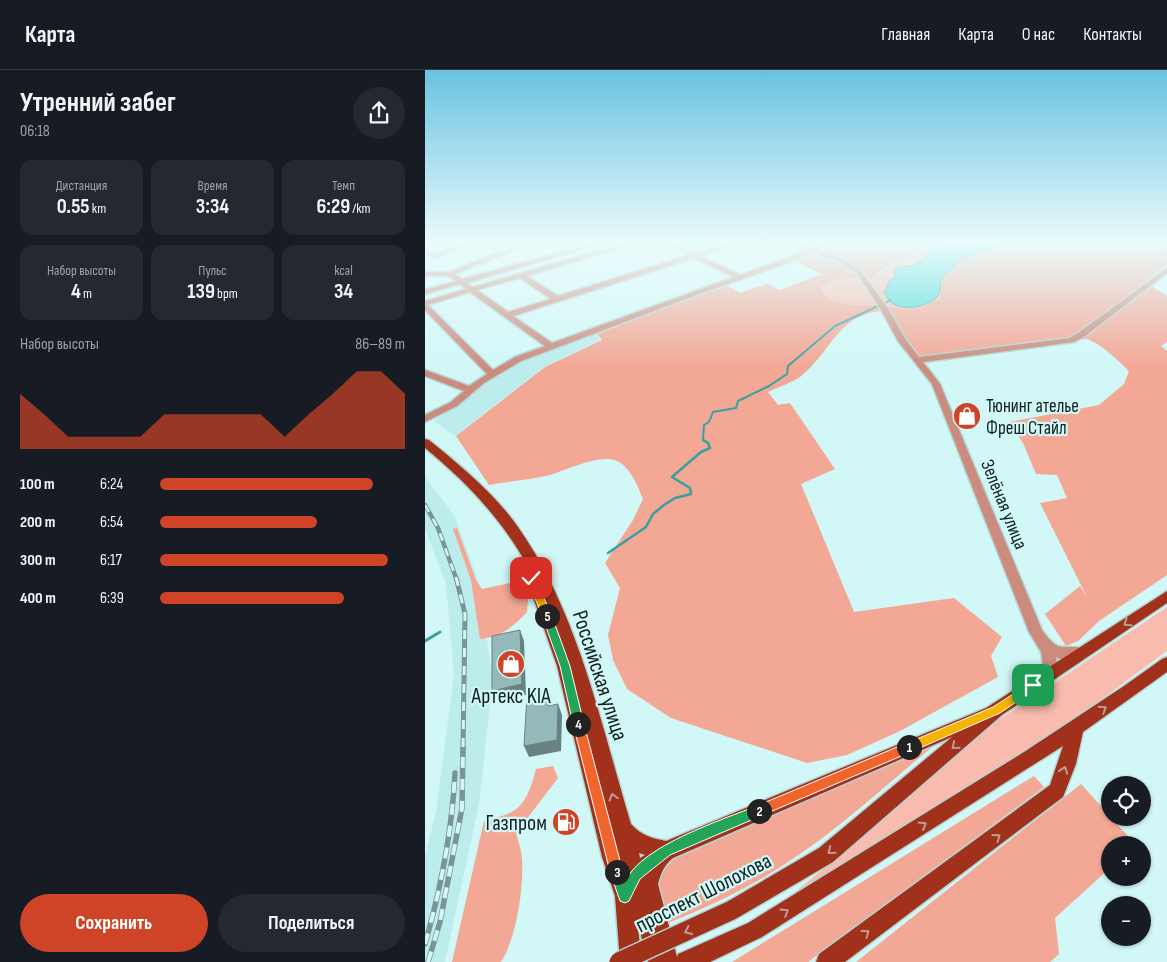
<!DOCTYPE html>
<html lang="ru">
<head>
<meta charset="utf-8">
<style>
  body { margin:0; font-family:"Sofia Sans Condensed",sans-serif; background:#242831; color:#f1f3f6; height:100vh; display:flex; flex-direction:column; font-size:19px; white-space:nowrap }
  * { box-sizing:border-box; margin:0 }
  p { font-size:16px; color:#9ea1a6 }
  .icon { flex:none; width:28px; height:28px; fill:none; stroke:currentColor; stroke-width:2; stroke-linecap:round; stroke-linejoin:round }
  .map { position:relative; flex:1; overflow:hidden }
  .side { display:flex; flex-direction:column; background:#171b24; width:425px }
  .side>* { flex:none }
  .tools { position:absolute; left:676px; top:706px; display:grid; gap:10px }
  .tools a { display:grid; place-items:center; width:50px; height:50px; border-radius:50%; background:#171b24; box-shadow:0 1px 4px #0004; font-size:25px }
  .pin { position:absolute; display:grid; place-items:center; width:42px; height:42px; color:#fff; margin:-21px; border-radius:10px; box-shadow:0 2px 8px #0006 }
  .km { position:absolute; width:25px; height:25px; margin:-12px; border-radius:50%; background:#222; color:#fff; font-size:14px; line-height:25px; text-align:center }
  .round { display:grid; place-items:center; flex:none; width:52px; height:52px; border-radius:26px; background:#242831 }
  .headline { display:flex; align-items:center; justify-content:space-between; height:85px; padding:0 20px }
  h1 { font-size:28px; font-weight:700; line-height:38px }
  .metrics { display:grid; grid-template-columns:repeat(3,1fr); gap:8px; height:85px; padding:5px 20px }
  .metrics div { display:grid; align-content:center; border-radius:12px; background:#242831; text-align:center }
  .metrics b { font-size:21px; font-weight:700 }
  .metrics small { font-size:14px; font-weight:400 }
  .metrics p { font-size:14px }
  .chart { height:140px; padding:10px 20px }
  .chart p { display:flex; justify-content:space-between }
  .chart svg { width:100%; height:90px; margin-top:5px; fill:#cf4427; opacity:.7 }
  .primary-button { display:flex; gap:10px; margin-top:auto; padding:10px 20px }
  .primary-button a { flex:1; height:58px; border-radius:30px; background:#cf4427; color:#fff; font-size:20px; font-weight:700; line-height:58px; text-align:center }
  .primary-button a+a { background:#242831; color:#f1f3f6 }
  ul { padding:0 20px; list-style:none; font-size:16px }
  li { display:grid; grid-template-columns:80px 60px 1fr; align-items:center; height:38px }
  li i { height:12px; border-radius:6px; background:#cf4427 }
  header { display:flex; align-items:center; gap:30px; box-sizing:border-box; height:70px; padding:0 25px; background:#171b24; border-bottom:1px solid #363941 }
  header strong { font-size:24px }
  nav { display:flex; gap:28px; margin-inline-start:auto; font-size:18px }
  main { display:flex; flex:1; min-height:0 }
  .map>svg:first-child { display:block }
  .built { fill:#bdecec }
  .green { fill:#f8bbad }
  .forest { fill:#f3a795 }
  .water { fill:#4ad7d9; stroke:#39a0a1 }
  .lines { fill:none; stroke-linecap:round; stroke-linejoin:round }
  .stream-far2 { stroke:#39a0a1; stroke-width:2 }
  .stream-far1 { stroke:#39a0a1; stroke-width:2.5 }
  .stream { stroke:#39a0a1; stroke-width:3 }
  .minor-casing { stroke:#b2d4d4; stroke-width:3 }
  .major-casing { stroke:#b2d4d4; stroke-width:3 }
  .minor { fill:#cb8c7e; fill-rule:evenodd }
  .major { fill:#a1311a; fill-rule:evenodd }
  .rail-far2-casing { stroke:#7a9595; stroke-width:4.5 }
  .rail-far1-casing { stroke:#7a9595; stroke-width:5 }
  .rail-casing { stroke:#7a9595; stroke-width:5.5 }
  .rail-far2 { stroke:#d1f7f7; stroke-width:2.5; stroke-dasharray:8; stroke-linecap:butt }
  .rail-far1 { stroke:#d1f7f7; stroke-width:3; stroke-dasharray:9; stroke-linecap:butt }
  .rail { stroke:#d1f7f7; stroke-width:4; stroke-dasharray:11; stroke-linecap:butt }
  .major-bridge-casing { stroke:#b2d4d4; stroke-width:22; stroke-linecap:butt }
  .major-bridge { stroke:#a1311a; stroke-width:19 }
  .shaded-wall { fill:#688282 }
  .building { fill:#95b9b9; stroke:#688282 }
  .oneway { stroke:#bb9e94 }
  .split-1 { fill:#f5b400; stroke:#fff }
  .split-2 { fill:#f0652b; stroke:#fff }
  .split-3 { fill:#22a559; stroke:#fff }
  .split-4 { fill:#f0652b; stroke:#fff }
  .split-5 { fill:#22a559; stroke:#fff }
  .split-6 { fill:#f5b400; stroke:#fff }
  .labels { text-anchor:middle; stroke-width:4.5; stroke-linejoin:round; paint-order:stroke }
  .poi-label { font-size:19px; fill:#111f1f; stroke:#d1f7f7; text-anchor:start }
  .street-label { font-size:19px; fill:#111f1f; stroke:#d1f7f7 }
  .near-street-label { font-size:22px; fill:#111f1f; stroke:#d1f7f7 }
  .near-poi-label { font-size:22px; fill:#111f1f; stroke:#d1f7f7 }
</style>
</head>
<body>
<header>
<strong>Карта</strong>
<nav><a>Главная</a><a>Карта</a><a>О нас</a><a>Контакты</a></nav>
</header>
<main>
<section class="side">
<div class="headline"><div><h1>Утренний забег</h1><p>06:18</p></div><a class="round"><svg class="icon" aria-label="share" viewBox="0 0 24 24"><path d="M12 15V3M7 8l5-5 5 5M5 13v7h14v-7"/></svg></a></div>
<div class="metrics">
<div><p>Дистанция</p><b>0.55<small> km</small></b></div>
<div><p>Время</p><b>3:34</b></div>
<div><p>Темп</p><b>6:29<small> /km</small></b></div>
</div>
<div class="metrics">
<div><p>Набор высоты</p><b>4<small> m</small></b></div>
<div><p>Пульс</p><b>139<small> bpm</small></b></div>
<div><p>kcal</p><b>34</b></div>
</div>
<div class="chart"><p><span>Набор высоты</span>86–89 m</p>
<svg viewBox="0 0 160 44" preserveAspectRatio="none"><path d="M0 44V17L10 27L20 38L30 38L40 38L50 38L60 27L70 27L80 27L90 27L100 27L110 38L120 27L130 17L140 6L150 6L160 17V44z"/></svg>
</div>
<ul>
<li><b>100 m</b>6:24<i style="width:87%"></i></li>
<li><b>200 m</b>6:54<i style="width:64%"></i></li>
<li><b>300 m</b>6:17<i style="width:93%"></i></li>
<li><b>400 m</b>6:39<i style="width:75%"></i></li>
</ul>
<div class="primary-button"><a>Сохранить</a><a>Поделиться</a></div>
</section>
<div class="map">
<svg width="742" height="892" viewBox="0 0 742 892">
  <rect width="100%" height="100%" fill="#d1f7f7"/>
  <path class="built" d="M171,264L175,270L119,297L30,366L9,351L46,326L58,313L97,290Z
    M0,407L29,445L52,508L68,608L54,734L20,892H0V787L11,742L29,605L21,514L0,458Z"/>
  <path class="green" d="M507,173H532L506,181L499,189L488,195L471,198L469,202L471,207C459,214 460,220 465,232L512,227L515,219L517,208L529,197L532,190L580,173L534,191L530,198L519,208L514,228C506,232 499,238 489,239C477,240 463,236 451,235C435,234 400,238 396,217L411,209H435L455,204L463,195L486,185L490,180Z
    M742,537V581L562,713L364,827L466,743L560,659Z"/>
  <path class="forest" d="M415,173H507L490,180L486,185L463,195L448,208L411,209L396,217C400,238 435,234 451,235C463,236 477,240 489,239C499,238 506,232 514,228L519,208L530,198L534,191L580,173H742V195L720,212L742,226V272L736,276L742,281V505L674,551L653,571L641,576L620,544L655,516L663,529L615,433L642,428L632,405L611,404L598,373L584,352L674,335L699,314L704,301C692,289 677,275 662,269L497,289L480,267L465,240C410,243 411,278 375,307C366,313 353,317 343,322L353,335L365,333L410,399L376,414L429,542L529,528L577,567L566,586L573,607L475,661L422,685L382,693L246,648L202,619L188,590L183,565L195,518L180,493L208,450L218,429C213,416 205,397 192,391C176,383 141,400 125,405C105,410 84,411 64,415L31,366L120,297L177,270L172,264L275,224L303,216L315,223L342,214L355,220L397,204L367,190Z
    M32,458L51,510L57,519L90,512H98L103,531L102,542C88,557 76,567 55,569L46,510L28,459Z
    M511,674C464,712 419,755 369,788C328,816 284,837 238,855C230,822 224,809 253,786Z
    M128,696L133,708L91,763C93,771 97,781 97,790C99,817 91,869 76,892H27L59,751C96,743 101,735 111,699Z
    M609,706L619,717L383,892H307Z
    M656,714L711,775H685V798L630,848L634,884L625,892H431Z"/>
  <path class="water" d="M532,173L578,174L532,190L529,197L517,208C515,214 516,222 512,227C503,237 476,242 466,232C463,230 462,226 459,223L465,210L470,207L469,201L471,198L488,195L499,189L506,181Z"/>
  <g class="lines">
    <path class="stream-far2" d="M280,371L278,370L279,355L284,352L288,342L311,338L313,331L344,316L362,304L363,296L410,256L466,230"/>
    <path class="stream-far1" d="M183,483L221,457L228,444L239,435L250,428L266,424L265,418L247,407L276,382L285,378L283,373L278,370"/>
    <path class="stream" d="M0,571L15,562"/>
    <defs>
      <path id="minor" d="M39,173H48L11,188L0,184V180L11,184Z
        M98,173H107L30,204L37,209L169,173H179L42,213L48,217L200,173H210L102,206L133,226L264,185L240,173H248L270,183L302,173H312L275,186L316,205L382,180L365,173H374L388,178L400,173H409L394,180L419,190L436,201L464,240L481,270L494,287L644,268L653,263L742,198V203L659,267L649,272L498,292L515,314L617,560C636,587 639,572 662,579L664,583L662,587L637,590L631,587L633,599L630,609L625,611L620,609L616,582L604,562L507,314L473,271L456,240L432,203L415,192L388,183L349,198L277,223L96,291L59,313L32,336L0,352V345L26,332L39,321L0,306V300L44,316L62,304L0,240V231L41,219L35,214L0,224V220L31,211L23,206H0V202H24ZM269,188L309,207L127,273L88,246ZM95,208L126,229L83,242L52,220ZM45,222L120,276L90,287L68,300L3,235Z"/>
      <path id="major" d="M0,369L4,370C36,396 69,423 93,457C154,544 176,655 206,754C216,765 226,768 241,771L561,638L742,521V533L577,645L408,792L314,847L307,850L300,847L297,840L300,833L394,778L527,667L248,788C239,795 236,803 233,814L252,887L253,884L323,853L599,682L699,616L737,589L742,587V602L658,662L651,694L638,727L420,892H391L394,884L625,715L638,676L337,867L285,892H223L212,850L217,892H195L190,826L177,787L132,596L109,530L111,526L117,525C91,465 50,419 0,378ZM214,783L220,785L215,788Z"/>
    </defs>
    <use href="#minor" class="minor-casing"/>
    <use href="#major" class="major-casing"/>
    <use href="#minor" class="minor"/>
    <use href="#major" class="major"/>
    <defs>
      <path id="rail-far2" d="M0,435L13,458L31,508"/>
      <path id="rail-far1" d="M31,507L40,544L38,679"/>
      <path id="rail" d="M0,874C16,818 27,761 30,703
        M3,892L15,852L37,738L38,678"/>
    </defs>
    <use href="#rail-far2" class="rail-far2-casing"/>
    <use href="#rail-far1" class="rail-far1-casing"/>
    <use href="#rail" class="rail-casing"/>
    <use href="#rail-far2" class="rail-far2"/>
    <use href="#rail-far1" class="rail-far1"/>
    <use href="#rail" class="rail"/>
    <defs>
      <path id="major-bridge" d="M194,892L307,840"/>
    </defs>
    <use href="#major-bridge" class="major-bridge-casing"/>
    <use href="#major-bridge" class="major-bridge"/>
  </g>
  <path class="shaded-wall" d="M95,560L99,571L101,625L72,632L67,621Z
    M123,622L127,633V647L123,636Z
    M133,634L137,645L136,681L104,687L99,676Z"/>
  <path class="building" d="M95,560L97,614L67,621V566Z
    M123,622V636L133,634L132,670L99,676L102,626Z"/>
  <defs><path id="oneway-chevron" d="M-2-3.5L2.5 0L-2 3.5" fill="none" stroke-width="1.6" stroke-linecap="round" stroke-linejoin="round" transform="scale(1.25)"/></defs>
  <g class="oneway">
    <use href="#oneway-chevron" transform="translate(702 553) rotate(146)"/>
    <use href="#oneway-chevron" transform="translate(678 639) rotate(-33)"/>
    <use href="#oneway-chevron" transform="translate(530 676) rotate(140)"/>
    <use href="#oneway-chevron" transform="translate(639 700) rotate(-70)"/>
    <use href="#oneway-chevron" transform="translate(188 727) rotate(-106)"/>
    <use href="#oneway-chevron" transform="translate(498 755) rotate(-32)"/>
    <use href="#oneway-chevron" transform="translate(572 767) rotate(-36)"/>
    <use href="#oneway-chevron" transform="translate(406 781) rotate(141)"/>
    <use href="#oneway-chevron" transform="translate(360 842) rotate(-32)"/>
    <use href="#oneway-chevron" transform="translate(263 861) rotate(155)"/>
    <use href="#oneway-chevron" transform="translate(441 863) rotate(-36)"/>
  </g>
  <linearGradient id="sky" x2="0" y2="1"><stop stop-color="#69c2e2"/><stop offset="0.58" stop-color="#eafbfb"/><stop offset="1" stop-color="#eafbfb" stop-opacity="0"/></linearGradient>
  <rect width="742" height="298" fill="url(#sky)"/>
  <path class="split-1" d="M608,611L612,612L614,615L612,618L575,643L488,681H480L478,677L480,674L568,637Z"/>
  <path class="split-2" d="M484,672L488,674L490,677L488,681L338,745L334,747L329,745L328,741L329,737Z"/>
  <path class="split-3" d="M334,735L338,737L340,741L338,745L245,785L215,809L204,831L200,833L195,831L185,802L187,798L192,796L196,798L201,810C218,775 297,750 334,735Z"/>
  <path class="split-4" d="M153,650L159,654L198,802L196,807L192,809L187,807L185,802L148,654Z"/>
  <path class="split-5" d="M122,543L127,546L145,596L159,654L153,659L148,654L135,596L117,546Z"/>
  <path class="split-6" d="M106,504L110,508L127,546L125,549L122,550L117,546L102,508Z"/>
  <defs>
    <symbol id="shop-disc" viewBox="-11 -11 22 22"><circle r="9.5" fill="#cf4427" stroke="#d1f7f7"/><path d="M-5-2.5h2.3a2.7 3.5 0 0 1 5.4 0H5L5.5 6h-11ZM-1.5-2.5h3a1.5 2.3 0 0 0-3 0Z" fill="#fff"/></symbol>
    <symbol id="fuel-disc" viewBox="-11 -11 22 22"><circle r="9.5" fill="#cf4427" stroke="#d1f7f7"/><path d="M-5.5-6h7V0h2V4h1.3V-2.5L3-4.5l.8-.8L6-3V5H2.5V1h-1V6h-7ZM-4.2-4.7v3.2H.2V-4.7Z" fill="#fff"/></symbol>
  </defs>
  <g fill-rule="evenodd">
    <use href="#shop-disc" x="526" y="330" width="32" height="32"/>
    <use href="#shop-disc" x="70" y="578" width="32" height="32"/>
    <use href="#fuel-disc" x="125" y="736" width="32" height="32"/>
  </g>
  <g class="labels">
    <g class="poi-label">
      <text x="561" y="342">Тюнинг ателье<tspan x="561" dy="22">Фреш Стайл</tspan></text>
    </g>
    <g class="street-label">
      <text transform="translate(580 434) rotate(68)" y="7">Зелёная улица</text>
    </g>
    <g class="near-street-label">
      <text transform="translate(176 605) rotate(72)" y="8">Российская улица</text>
      <text transform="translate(278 822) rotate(-27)" y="8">проспект Шолохова</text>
    </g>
    <g class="near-poi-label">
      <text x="86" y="633">Артекс KIA</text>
      <text x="122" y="760" text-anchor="end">Газпром</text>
    </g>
  </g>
</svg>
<div class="tools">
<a><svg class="icon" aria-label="locate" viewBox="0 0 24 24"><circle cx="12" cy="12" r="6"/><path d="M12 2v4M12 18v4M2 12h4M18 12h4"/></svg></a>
<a>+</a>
<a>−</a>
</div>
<div class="pin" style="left:608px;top:615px;background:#1e9e55"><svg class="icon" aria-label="arrive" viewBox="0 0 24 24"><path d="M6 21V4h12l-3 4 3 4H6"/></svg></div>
<div class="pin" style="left:106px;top:508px;background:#d93025"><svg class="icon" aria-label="check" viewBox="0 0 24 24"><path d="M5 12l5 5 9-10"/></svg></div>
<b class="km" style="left:484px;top:677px">1</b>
<b class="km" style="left:334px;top:741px">2</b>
<b class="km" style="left:192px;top:802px">3</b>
<b class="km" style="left:153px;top:654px">4</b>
<b class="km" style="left:122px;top:546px">5</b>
</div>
</main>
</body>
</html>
